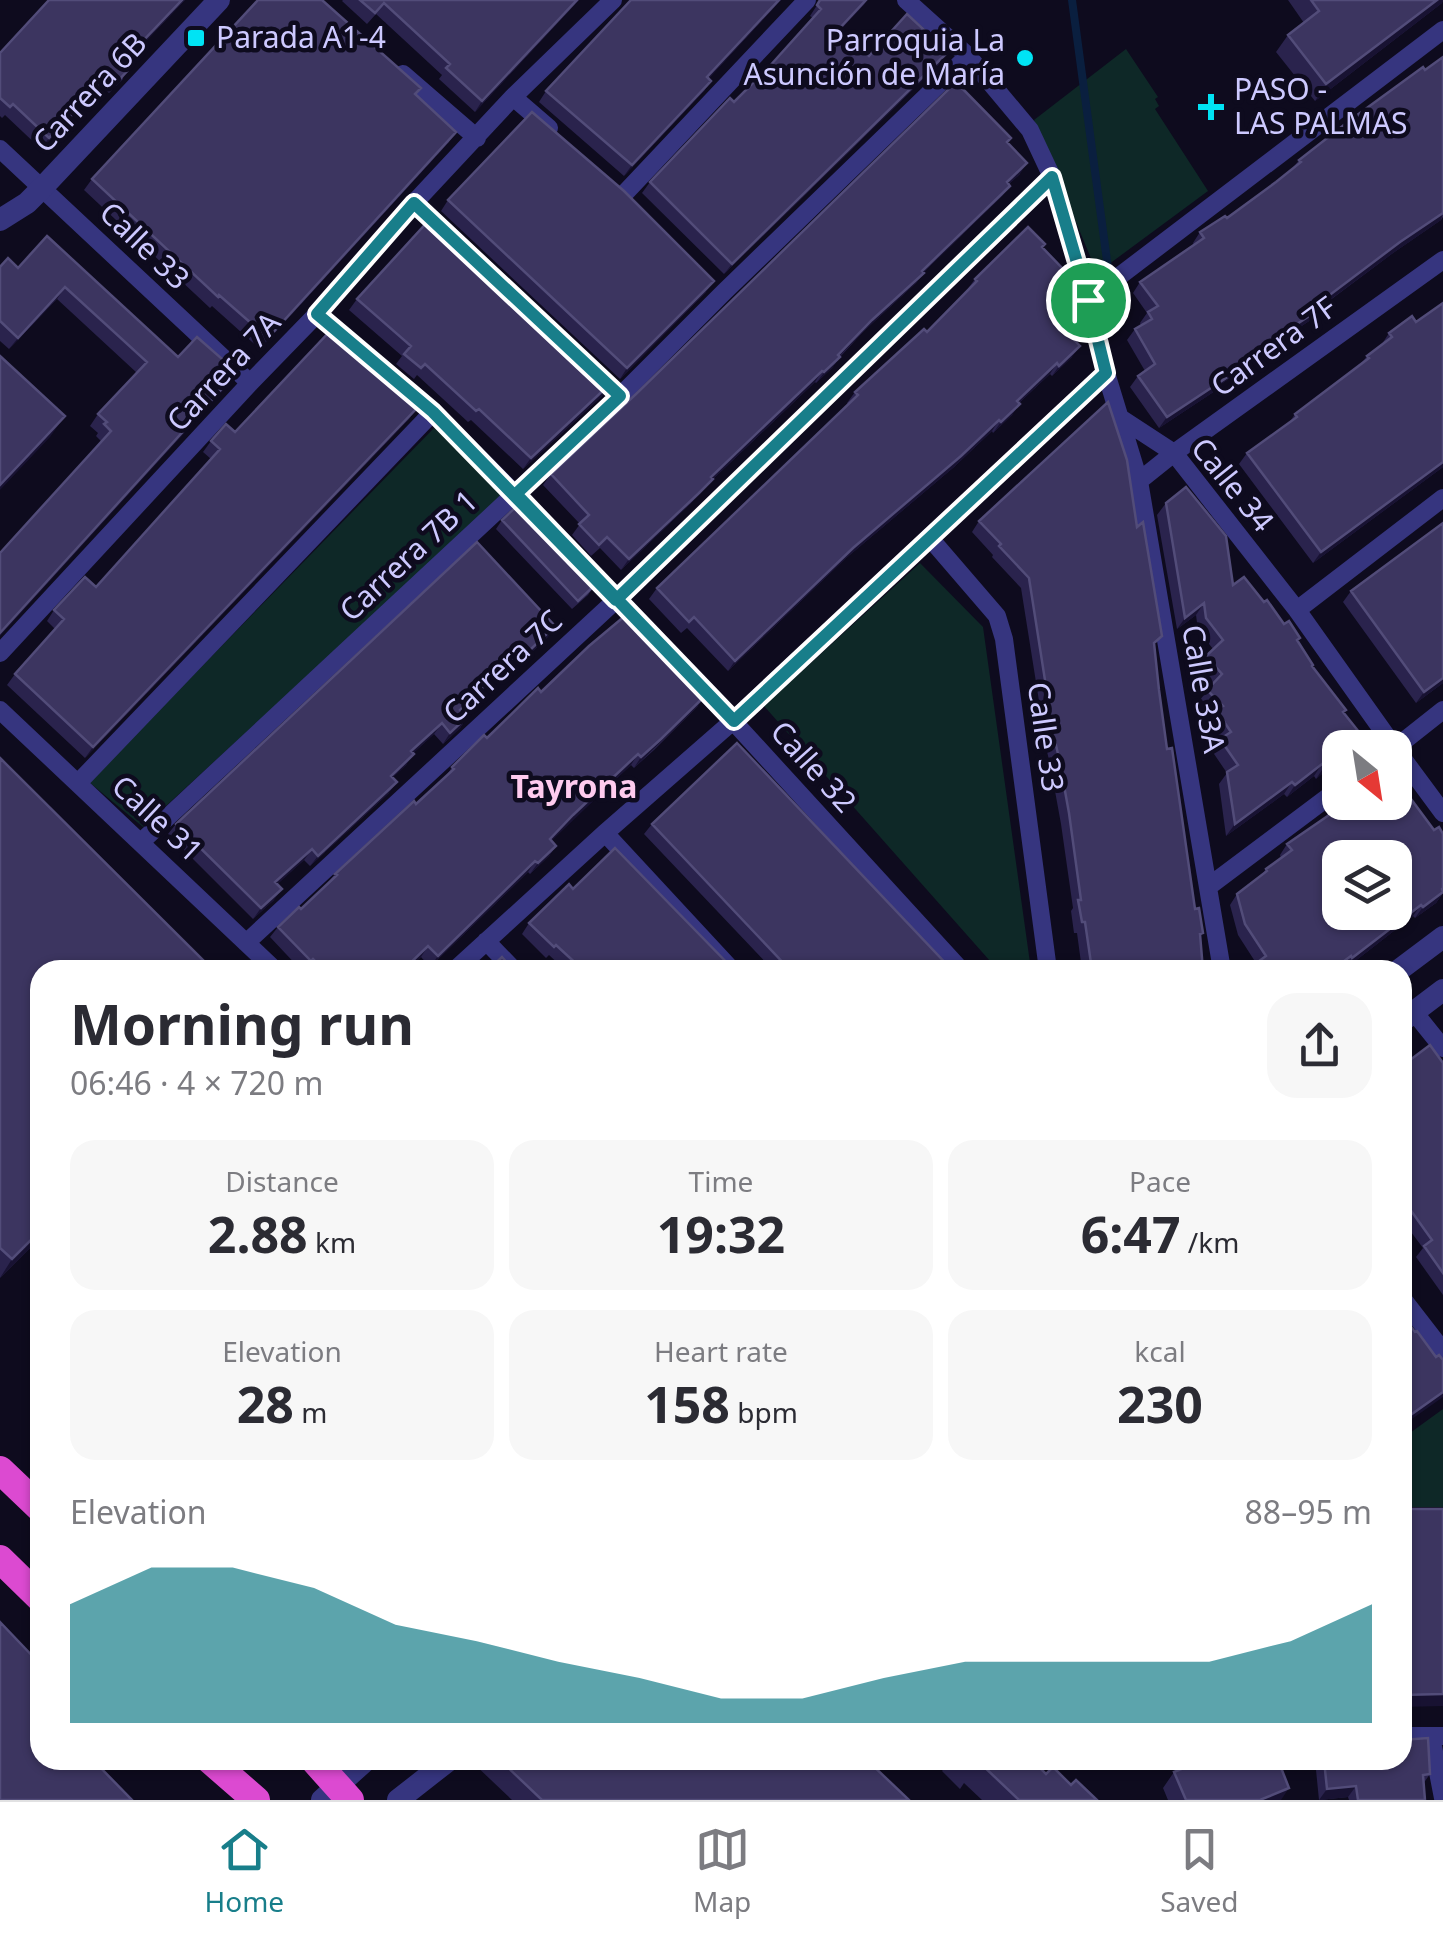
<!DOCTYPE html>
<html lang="en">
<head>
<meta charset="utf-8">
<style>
  body { margin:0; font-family:"Noto Sans",sans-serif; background:#f7f7f7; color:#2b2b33; height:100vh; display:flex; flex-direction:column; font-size:38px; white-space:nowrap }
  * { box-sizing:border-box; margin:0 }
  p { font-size:32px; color:#7c7c81 }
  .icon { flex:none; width:55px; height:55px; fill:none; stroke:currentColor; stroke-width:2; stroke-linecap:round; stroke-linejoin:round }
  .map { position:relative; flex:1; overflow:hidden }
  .drawer { position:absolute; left:30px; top:960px; width:1382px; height:810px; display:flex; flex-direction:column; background:#fff; border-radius:30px; box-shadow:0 2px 8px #0004 }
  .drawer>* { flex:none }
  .needle { width:65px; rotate:150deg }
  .tools { position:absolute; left:1322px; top:730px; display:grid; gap:20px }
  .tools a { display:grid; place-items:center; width:90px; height:90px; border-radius:20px; background:#fff; box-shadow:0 2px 8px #0004; font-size:50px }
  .pin { position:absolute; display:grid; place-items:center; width:85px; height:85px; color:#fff; margin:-42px; border:5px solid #fff; border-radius:50%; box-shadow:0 2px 10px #0007 }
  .round { display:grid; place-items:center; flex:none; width:105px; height:105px; border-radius:30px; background:#f7f7f7 }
  .headline { display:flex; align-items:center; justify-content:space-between; height:170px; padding:0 40px }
  h1 { font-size:55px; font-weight:700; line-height:75px }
  .figures { display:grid; grid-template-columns:repeat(3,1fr); gap:15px; height:170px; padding:10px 40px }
  .figures div { display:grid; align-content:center; border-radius:25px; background:#f7f7f7; text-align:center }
  .figures b { font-size:50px; font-weight:700 }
  .figures small { font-size:28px; font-weight:400 }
  .figures p { font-size:28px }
  .chart { height:280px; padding:20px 40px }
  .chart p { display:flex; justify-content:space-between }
  .chart svg { width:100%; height:180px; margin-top:10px; fill:#187e8a; opacity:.7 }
  .menu { display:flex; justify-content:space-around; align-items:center; height:140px; border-top:2px solid #e1e1e2; background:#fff; font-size:28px; color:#7c7c81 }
  .menu a { display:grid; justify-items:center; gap:5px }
  .menu .selected { color:#187e8a }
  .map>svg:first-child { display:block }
  .green { fill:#0e2827 }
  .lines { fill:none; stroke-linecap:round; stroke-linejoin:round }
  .stream { stroke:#0a1f3f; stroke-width:8 }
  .minor { stroke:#36357f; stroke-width:18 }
  .tertiary { stroke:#36357f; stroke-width:22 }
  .trunk { stroke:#dc4ad1; stroke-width:28 }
  .wall { fill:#2a234d }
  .shaded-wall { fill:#181232 }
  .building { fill:#3c3560; stroke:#524c79; stroke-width:2.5; fill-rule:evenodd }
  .route-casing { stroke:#fff; stroke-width:20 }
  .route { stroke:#187e8a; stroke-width:12 }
  .poi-dot { fill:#00e3f4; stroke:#0e0b1e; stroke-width:4 }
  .labels { text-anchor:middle; stroke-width:9; stroke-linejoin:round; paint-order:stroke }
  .poi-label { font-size:30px; fill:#cdc9ff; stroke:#0e0b1e; text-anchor:start }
  .street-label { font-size:30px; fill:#cdc9ff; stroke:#0e0b1e }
  .neighbourhood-label { font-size:32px; font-weight:bold; fill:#ffcbee; stroke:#0e0b1e }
</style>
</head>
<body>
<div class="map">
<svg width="1443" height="1800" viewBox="0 0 1443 1800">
  <rect width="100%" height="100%" fill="#0e0b1e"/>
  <path class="green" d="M1126,49L1158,97L1155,99L1159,106L1155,109L1208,191L1097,273L1034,120Z
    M434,428L510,490L143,827L89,782Z
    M920,563L983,627L1031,970H998L764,706Z
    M1443,1409V1507H1403V1438Z"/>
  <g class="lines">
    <path class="stream" d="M1072,0L1110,283"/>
    <path class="minor" d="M906,0L968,56L1030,130L1052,177L1088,300L1106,373L1139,481L1222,970
      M403,74L477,138
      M513,97L549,128
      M0,149L250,383
      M625,193L807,0
      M414,203L448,235
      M1088,300L1443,30
      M317,314L433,412L516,495L733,721L961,970
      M1122,419L1174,453L1297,610L1395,748
      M1139,481L1174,453L1443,260
      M929,537L997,616L1004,639L1048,970
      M1297,610L1443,498
      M0,653L250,383L317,314L414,203L513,97L613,0
      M0,710L275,970
      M1395,748L1443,813
      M1395,748L1443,710
      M78,783L433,412
      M605,833L732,970
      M141,842L620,396L724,292L968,56
      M1208,887L1340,788
      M486,941L514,970
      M246,943L616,600L1052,177
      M455,970L605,833L733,721L1106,373
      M1414,1012L1443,1048
      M1402,1298L1443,1351
      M1402,1736H1443
      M1431,1736L1443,1798"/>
    <path class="tertiary" d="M0,220L27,203L43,187L219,0
      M1399,970L1443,937
      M1402,1021L1443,990
      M322,1800L366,1760
      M398,1800L449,1760"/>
    <path class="trunk" d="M0,1470L40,1508
      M0,1559L40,1598
      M210,1760L256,1800
      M314,1760L350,1800"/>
  </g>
  <path class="wall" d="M49,0H185L125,63L123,79L109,93L102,86L41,149L5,115L2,118L0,116V53Z
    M343,0H579L475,112L439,79L442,75L376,14L367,24L342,1Z
    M631,0H781L709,78L711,81L704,91L624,176L539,102L546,91Z
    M819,0H867L841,29L869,56L940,63L724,274L642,193L650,182L768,68L813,18L810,16L819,2Z
    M1288,0H1443L1442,3L1315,101L1276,52L1288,35L1304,23Z
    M1443,57V217L1441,220L1393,253L1325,304L1318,315L1272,346L1268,352L1221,384L1218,389L1159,428L1130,387L1138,376L1145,371L1127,340L1135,329L1141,325L1140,323L1147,313L1133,293L1140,282L1194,245L1193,243L1200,232L1227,218L1276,182L1292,169L1299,160Z
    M416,95L449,142L260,349L212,306L210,308L84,190L92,179Z
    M1011,138L1008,143L1020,174L1009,184L1010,186L1002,196L924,272L916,283L864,331L840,357L832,368L816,383L815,382L712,480L690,504L621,570L600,548L591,556L572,535L580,524L543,485L551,474Z
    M448,200L706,292L620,379L441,211Z
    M47,236L178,357L229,384L101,441L96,436L98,433L90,426L98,414L137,373L57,299L9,349L0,341V267L18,268Z
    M1042,247L1064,307L1052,317L1072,357L1052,376L1050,374L1019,403L1012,415L993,433L992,431L954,467L845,559L728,671L687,628L681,633L649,599L657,588L848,404L847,403L855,392L927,332L968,291L967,290L975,279Z
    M357,299L609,385L602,396L523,469L471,420L468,422L417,375L414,379L396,364L402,356L349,310Z
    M1443,303V467L1313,563L1239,464L1247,453L1289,423L1295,414L1360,365L1367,356L1382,344L1389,333L1416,322Z
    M383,376L404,386L400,392L417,408L409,419L85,758L7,685L15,674L55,629L47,621L54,610L96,587L211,459L203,452L211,441Z
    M1166,503L1233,585L1264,602L1284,624L1300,638L1298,642L1312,666L1346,710L1343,713L1363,737L1316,779L1314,776L1287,797L1284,794L1226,836L1219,784L1227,773L1212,751L1220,740L1208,722L1213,716L1199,701L1213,684L1197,667L1206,656L1213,649L1198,630L1196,615L1177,629L1157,515Z
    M502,520L579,564L576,568L594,586L588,595L572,609L496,529Z
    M979,521L1154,647L1167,749L1195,909L1203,933L1200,937L1203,970H1082L1077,933H1074L1071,911L1073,908L1061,824L1051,769L1046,747L1044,748L1040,723L1042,720L1021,588L992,557L993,555L972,532Z
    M1351,591L1443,683L1416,703L1343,602Z
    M548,637L522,661L519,658L504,672L503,670L462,711L467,717L460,728L443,744L434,734L413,753L406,765L392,778L389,793L310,866L304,860L277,884L274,900L253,919L168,834L176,824Z
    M541,692L698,706L654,750L634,768L631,765L565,826L551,840L556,846L549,856L530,874L528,872L430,967L421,957L407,970H301L270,937L278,927L301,909L328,883L335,874L416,804L445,778L452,767Z
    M0,758L40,970V1238L0,1278Z
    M652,824L952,970H773L644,834Z
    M1287,844L1443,893L1436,903L1415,918L1413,916L1345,969L1343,967L1339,970H1250L1256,963L1238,935L1230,905L1237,894L1260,877L1266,869L1281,858L1280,855Z
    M573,889L734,970H565L549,955L546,958L522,934L529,923Z
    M1443,1063V1295L1416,1257L1423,1248L1402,1220V1066Z
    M470,1760H867L909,1800H512Z
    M950,1760H1032L1046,1774L1071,1785L1097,1800H982L964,1783L960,1789L942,1771Z
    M1315,1760H1402L1430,1774L1423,1784L1425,1800H1349L1348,1797L1319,1800Z
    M1174,1772L1281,1800H1168L1163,1788Z"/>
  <path class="shaded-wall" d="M182,0H185L116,72L123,62Z
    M577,0H579L475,112L482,101Z
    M779,0H781L700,88L707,77Z
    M866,0H867L864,5L832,39L840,28Z
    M1437,0H1443L1442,3L1315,101L1326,84Z
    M948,52L940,63L724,274L732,264Z
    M110,76L102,86L41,149L49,138Z
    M711,81L704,91L624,176L632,165Z
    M456,132L449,142L260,349L268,338Z
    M1027,163L1020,174L999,193L1007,182Z
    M1010,186L1002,196L918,278L924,273L916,283L864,331L834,362L840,357L832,368L816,383L838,355L872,320Z
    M1443,212L1441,220L1393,253L1315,311L1323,300L1400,242Z
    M714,281L706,292L620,379L627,368Z
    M65,287L57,299L9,349L18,338Z
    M1071,296L1064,307L1043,326L1050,315Z
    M1326,305L1318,315L1272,346L1268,352L1221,384L1218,389L1159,428L1167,417L1274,339Z
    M1080,346L1072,357L1052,376L1059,366Z
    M1057,363L1050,374L1009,412L1017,401Z
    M822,371L815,382L712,480L690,504L621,570L629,559L711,477Z
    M237,372L229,384L0,636V633Z
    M609,385L602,396L523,469L531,458Z
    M1020,404L1012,415L993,433L1001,422Z
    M417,408L409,419L85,758L93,747Z
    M65,416L50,437L0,490V485Z
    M999,420L992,431L954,467L845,559L728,671L735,661L853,548Z
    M1443,462V467L1313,563L1321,552Z
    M1204,603L1196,615L1177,629L1185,618Z
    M555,626L548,637L522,661L529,651Z
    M526,647L519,658L504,672L512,661Z
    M510,660L503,670L453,720L460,710Z
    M1443,678V683L1416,703L1424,692Z
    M706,695L698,706L634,768L641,757Z
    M467,717L460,728L443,744L450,733Z
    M442,723L434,734L404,762L411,751Z
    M414,754L406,765L383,787L391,776Z
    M638,754L631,765L542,850L550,839L573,815Z
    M1340,755V760L1316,779L1324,767Z
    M1322,764L1314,776L1287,797L1295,785Z
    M397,782L389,793L310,866L318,856Z
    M1292,782L1284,794L1226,836L1235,824Z
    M556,846L549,856L530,874L538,863Z
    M312,849L304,860L268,893L275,882Z
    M535,861L528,872L430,967L438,956Z
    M1443,888V893L1436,903L1415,918L1423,907Z
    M282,889L274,900L253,919L261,908Z
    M1421,905L1413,916L1345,969L1352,958Z
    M428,946L421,957L407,970H403Z
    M1351,956L1343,967L1339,970H1332Z
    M40,1231V1238L0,1278L12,1259Z
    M1443,1392V1397L1402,1426V1421Z
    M1443,1694V1706L1402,1707V1695Z
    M1356,1786L1348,1797L1319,1800L1327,1789Z
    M1289,1788L1281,1800H1260Z"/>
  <path class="building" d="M49,0H182L123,62L130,68L117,82L110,76L49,138L13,104L10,107L0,98V53Z
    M258,0H322L421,88L415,94L456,132L268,338L219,295L218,297L92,179Z
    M360,0H577L482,101L446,68L450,64L384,3L375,13Z
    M631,0H779L707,77L711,81L632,165L546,91Z
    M820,0H866L840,28L869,56L907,14L948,52L732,264L650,182L730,98L734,102L768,68L821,9L817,5Z
    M1311,0H1437L1326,84L1288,35L1319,11Z
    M1443,57V213L1400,242L1323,300L1326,305L1274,339L1275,341L1224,376L1226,378L1167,417L1138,376L1155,364L1135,329L1152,319L1148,312L1158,306L1140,282L1204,238L1200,232L1225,216L1227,218L1276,182L1301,162L1299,160L1349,121L1423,67L1425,70Z
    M956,82L1011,138L1007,142L1027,163L1007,182L1010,186L922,271L924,273L872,320L838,355L840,357L824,372L822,371L711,477L713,479L698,494L629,559L607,537L599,545L579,524L589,515L551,474L636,394Z
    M532,112L624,191L714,281L627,368L448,200Z
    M431,218L609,385L531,458L479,409L476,411L425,364L421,368L404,354L411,346L357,299Z
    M1028,227L1045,244L1042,247L1062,268L1071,296L1050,315L1080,346L1059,366L1057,363L1017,401L1020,404L1001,422L999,420L961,456L853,548L735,661L694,617L689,622L657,588L858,395L855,392L924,329L927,332L977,281L975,279Z
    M47,236L178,357L197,337L237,372L0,633V553L111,431L104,424L107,422L98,414L147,362L65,287L18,338L0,321V267L8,258L18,268Z
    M1443,303V462L1321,552L1247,453L1297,417L1295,414L1369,358L1367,356L1392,337L1389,333L1412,316L1416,322Z
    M332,329L383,376L386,372L404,386L399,391L417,408L93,747L15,674L64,619L54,610L85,577L96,587L220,449L211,441L226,424L235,432Z
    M0,356L65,416L0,485Z
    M1108,402L1127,460L1137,527L1143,522L1162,636L1154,643L1159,690L1167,749L1172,748L1195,909L1199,908L1203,933L1200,934L1203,970H1092L1085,922H1082L1078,900H1081L1069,813L1059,758L1054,737H1051L1048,712H1050L1029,578L999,546L1001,544L979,521Z
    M1186,487L1226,536L1233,585L1244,577L1264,602L1267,600L1284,624L1289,621L1300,638L1297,640L1313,665L1312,666L1346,710L1343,712L1363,737L1349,748H1340V755L1324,767L1322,764L1295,785L1292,782L1235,824L1227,772L1238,765L1220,739L1231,732L1216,710L1223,706L1207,690L1222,674L1206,656L1223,640L1206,618L1204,603L1185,618L1166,503Z
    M520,503L579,564L576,567L594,586L578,601L502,520Z
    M1443,523V678L1424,692L1351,591Z
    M477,542L555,626L529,651L526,647L512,661L510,660L460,710L467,717L450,733L442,723L411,751L414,754L391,776L397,782L318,856L312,849L275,882L282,889L261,908L176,824Z
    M626,615L706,695L661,739L641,757L638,754L573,815L550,839L556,846L538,863L535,861L438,956L428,946L403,970H324L313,959L311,961L278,927L299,907L301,909L337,875L335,874L414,801L416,804L454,769L452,767L484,735L487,738L538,688L541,692L589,646Z
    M737,743L952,970H790L652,824Z
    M0,758L213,970H40V1231L12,1259L0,1248Z
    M1395,783L1408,801L1411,799L1434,830L1439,827L1443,834V888L1442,889L1443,892L1423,907L1421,905L1352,958L1351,956L1332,970H1256L1255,964L1266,956L1245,924L1237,894L1267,871L1266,869L1292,850L1287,844L1348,802H1395ZM1340,858H1395V912H1340Z
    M615,848L734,970H583L556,945L554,947L529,923L569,884L573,889Z
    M502,957L513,969L518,970H488Z
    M1430,1045L1443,1063V1273L1424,1246L1432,1240L1402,1198V1070L1404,1069L1402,1066Z
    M1402,1315L1415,1332L1417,1331L1436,1357L1439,1355L1443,1360V1392L1402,1421Z
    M1402,1509H1443V1694L1402,1695Z
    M0,1622L40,1664V1760H93L132,1800H0Z
    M1428,1738L1430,1774L1423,1775L1425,1800H1358L1356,1786L1327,1789L1324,1760H1402V1740Z
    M500,1760H867L909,1800H542Z
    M968,1760H1032L1046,1774L1053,1767L1071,1785L1076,1780L1097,1800H1019L978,1761L975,1768Z
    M1203,1760H1278L1289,1788L1260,1800H1186L1174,1772Z"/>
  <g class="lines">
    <defs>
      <path id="route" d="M1088,300L1052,177L616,600L433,412L317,314L414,203L620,396L516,494L734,721L1106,373L1088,300"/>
    </defs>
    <use href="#route" class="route-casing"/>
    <use href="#route" class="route"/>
  </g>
  <g class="poi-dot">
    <rect x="186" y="28" width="20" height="20" rx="5"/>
    <circle cx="1025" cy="58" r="10"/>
    <path d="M1206 92h10v10h10v10h-10v10h-10v-10h-10v-10h10z"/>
  </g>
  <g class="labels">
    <g class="poi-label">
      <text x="216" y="48">Parada A1-4</text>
      <text x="1005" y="51" text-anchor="end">Parroquia La<tspan x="1005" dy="34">Asunción de María</tspan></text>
      <text x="1234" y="100">PASO -<tspan x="1234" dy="34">LAS PALMAS</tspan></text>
    </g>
    <g class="street-label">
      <text transform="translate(90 93) rotate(-47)" y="10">Carrera 6B</text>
      <text transform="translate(144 246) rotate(44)" y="10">Calle 33</text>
      <text transform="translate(1274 347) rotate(-36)" y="10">Carrera 7F</text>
      <text transform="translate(224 372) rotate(-47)" y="10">Carrera 7A</text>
      <text transform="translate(1232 485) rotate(51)" y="10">Calle 34</text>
      <text transform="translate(409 556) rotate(-43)" y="10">Carrera 7B 1</text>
      <text transform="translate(503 667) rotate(-43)" y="10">Carrera 7C</text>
      <text transform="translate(1203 689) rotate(80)" y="10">Calle 33A</text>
      <text transform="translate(1045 737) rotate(82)" y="10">Calle 33</text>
      <text transform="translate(813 767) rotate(48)" y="10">Calle 32</text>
      <text transform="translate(157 819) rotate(43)" y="10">Calle 31</text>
    </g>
    <g class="neighbourhood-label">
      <text x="574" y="798">Tayrona</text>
    </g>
  </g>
</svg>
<div class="tools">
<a><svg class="needle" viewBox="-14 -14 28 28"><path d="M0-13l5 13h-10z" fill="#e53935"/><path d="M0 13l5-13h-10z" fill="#7c7c81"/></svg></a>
<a><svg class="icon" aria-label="layers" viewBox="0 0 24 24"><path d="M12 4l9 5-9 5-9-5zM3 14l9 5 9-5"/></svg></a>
</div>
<div class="pin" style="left:1088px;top:300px;background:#1e9e55"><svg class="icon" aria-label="arrive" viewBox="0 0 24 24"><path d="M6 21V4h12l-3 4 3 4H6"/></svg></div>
<section class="drawer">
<div class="headline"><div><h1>Morning run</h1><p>06:46 · 4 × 720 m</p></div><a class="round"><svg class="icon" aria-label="share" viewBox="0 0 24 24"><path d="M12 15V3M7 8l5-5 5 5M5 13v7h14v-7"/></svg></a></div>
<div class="figures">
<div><p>Distance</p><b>2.88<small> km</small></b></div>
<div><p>Time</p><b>19:32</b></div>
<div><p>Pace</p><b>6:47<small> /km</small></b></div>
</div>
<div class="figures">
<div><p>Elevation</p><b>28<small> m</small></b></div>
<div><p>Heart rate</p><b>158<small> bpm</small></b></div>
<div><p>kcal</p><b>230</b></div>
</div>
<div class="chart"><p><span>Elevation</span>88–95 m</p>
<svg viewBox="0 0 160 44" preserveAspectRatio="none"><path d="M0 44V15L10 6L20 6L30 11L40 20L50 24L60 29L70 33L80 38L90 38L100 33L110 29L120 29L130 29L140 29L150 24L160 15V44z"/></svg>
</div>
</section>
</div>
<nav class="menu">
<a class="selected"><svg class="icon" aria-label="home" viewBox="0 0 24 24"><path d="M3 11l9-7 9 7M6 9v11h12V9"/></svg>Home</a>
<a><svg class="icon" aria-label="map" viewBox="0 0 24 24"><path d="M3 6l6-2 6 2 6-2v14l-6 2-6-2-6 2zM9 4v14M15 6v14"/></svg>Map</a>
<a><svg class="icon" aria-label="saved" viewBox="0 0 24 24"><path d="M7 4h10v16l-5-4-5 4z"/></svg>Saved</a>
</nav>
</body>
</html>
